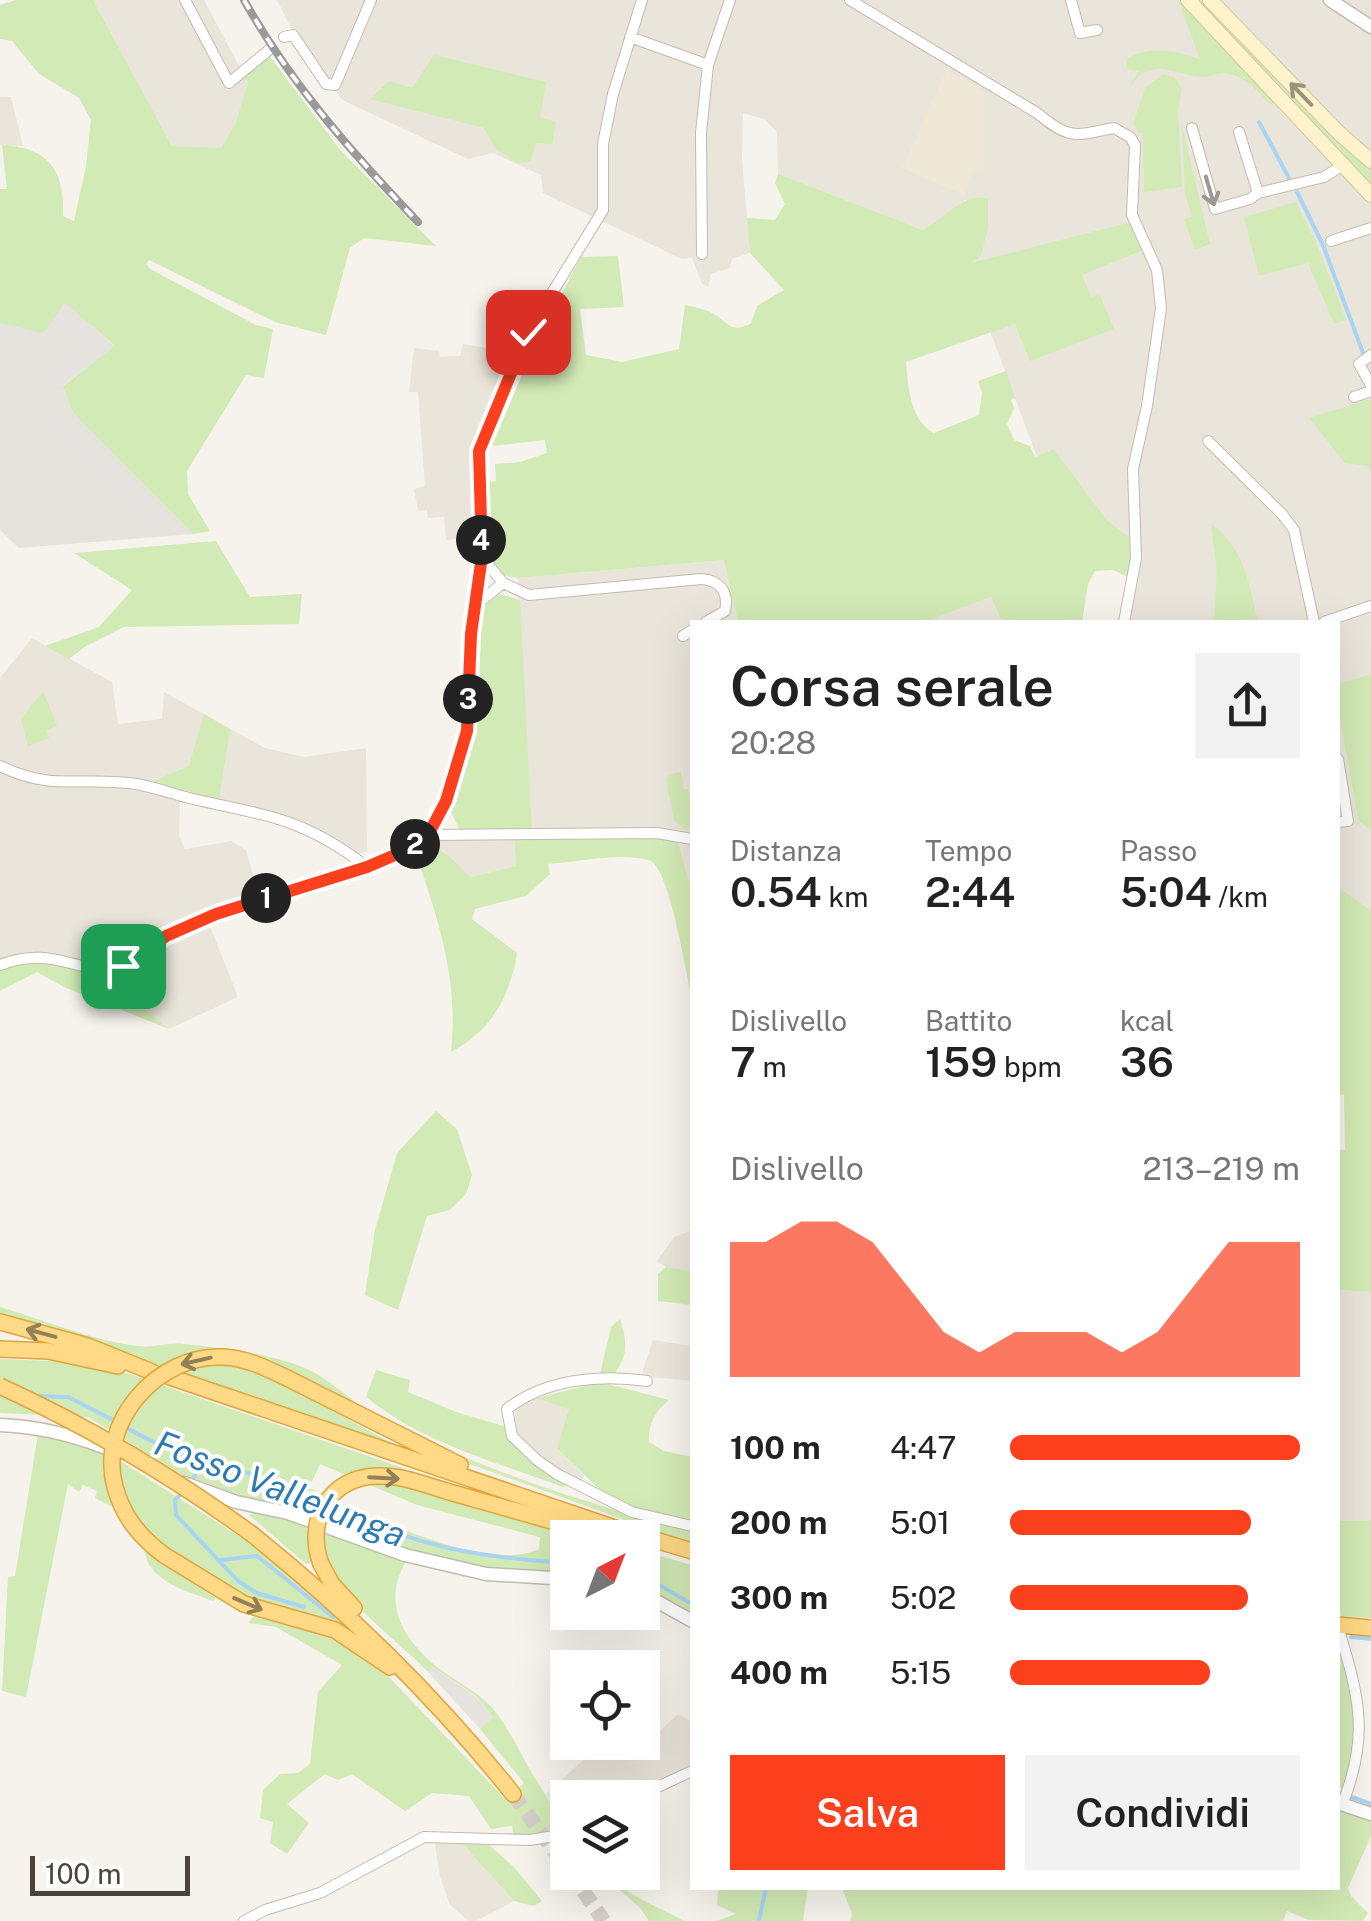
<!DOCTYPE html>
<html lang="it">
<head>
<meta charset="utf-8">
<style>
  body { margin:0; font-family:"Public Sans",sans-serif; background:#f2f2f2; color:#222; height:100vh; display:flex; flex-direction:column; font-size:38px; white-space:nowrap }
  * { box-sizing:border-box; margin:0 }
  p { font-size:32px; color:#767676 }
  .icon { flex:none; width:55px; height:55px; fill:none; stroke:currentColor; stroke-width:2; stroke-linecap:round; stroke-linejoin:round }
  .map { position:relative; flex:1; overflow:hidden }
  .sheet { position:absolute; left:690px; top:620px; width:650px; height:1270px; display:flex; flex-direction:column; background:#fff; border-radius:0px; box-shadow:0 10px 40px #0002 }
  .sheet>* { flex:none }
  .needle { width:65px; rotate:42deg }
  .tools { position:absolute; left:550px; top:1520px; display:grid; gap:20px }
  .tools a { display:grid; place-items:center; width:110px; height:110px; border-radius:0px; background:#fff; box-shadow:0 10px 40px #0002; font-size:50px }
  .scale { position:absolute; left:30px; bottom:25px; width:160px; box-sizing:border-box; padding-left:10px; border:5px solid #4b4439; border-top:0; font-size:28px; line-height:35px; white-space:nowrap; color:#4b4439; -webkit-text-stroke:8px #fff; paint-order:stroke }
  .pin { position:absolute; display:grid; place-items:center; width:85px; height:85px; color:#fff; margin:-42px; border-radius:20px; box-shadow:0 5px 15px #0006 }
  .km { position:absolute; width:50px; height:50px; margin:-25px; border-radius:50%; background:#222; color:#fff; font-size:28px; line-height:50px; text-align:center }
  .round { display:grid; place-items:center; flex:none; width:105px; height:105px; border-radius:0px; background:#f2f2f2 }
  .summary { display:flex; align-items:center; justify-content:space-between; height:170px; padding:0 40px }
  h1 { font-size:55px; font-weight:600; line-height:75px }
  .stats { display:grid; grid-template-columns:repeat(3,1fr); gap:15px; height:170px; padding:10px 40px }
  .stats div { display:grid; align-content:center }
  .stats b { font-size:42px; font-weight:600 }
  .stats small { font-size:28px; font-weight:400 }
  .stats p { font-size:28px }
  .chart { height:280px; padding:20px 40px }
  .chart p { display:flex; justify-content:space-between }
  .chart svg { width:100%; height:180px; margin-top:10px; fill:#fc3f1d; opacity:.7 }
  .primary-button { display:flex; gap:20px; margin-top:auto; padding:20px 40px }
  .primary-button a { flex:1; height:115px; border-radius:0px; background:#fc3f1d; color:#fff; font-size:40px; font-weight:600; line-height:115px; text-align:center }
  .primary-button a+a { background:#f2f2f2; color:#222 }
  ul { padding:0 40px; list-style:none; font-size:32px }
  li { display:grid; grid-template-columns:160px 120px 1fr; align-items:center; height:75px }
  li i { height:25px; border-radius:12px; background:#fc3f1d }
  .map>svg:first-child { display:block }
  .residential { fill:#eae5da }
  .industrial { fill:#e6e2dd }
  .education { fill:#efe8d6 }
  .green { fill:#d2eab5; fill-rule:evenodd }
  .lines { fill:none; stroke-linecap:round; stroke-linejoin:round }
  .stream { stroke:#a9d4f2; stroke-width:4 }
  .trunk-tunnel { stroke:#d4d0c8; stroke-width:15; stroke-dasharray:15 8; stroke-linecap:butt }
  .minor-casing { stroke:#c2bbae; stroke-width:12 }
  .tertiary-casing { stroke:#c2bbae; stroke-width:15 }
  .secondary-casing { stroke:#d6c79b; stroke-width:16 }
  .trunk-casing { stroke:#e0a43c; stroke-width:18 }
  .minor { stroke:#fff; stroke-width:10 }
  .tertiary { stroke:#fff; stroke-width:12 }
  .secondary { stroke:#fff3cd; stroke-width:14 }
  .trunk { stroke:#ffd985; stroke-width:15 }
  .rail-casing { stroke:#9a9a9a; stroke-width:8 }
  .rail { stroke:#fff; stroke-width:4; stroke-dasharray:11; stroke-linecap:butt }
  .trunk-bridge-casing { stroke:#e0a43c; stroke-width:18; stroke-linecap:butt }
  .trunk-bridge { stroke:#ffd985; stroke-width:15 }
  .oneway { stroke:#9c937c }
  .oneway2 { stroke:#9c9892 }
  .oneway3 { stroke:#938057 }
  .route-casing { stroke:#fff; stroke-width:20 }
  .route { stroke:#fc3f1d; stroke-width:12 }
  .labels { text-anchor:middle; stroke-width:8; stroke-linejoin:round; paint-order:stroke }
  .water-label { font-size:35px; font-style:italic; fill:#2e7ab2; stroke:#fff }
</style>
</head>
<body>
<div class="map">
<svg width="1371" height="1921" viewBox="0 0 1371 1921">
  <rect width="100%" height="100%" fill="#f6f3ec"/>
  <path class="residential" d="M93,0H204L248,83L235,124L221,149L172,146Z
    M277,0H1371V674L1338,684V622H1122L1132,540L1106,519L1054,449L1037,457L965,264L988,228V199L965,200L939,222L923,230L778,174L777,132L764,119L743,113L742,158L750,253L732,259L730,268L711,274L708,287L702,284L692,258L682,259L543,193L541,175L493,153L468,159L342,100L290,26Z
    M0,97H11L23,146L0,145Z
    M508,342L519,348L480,429L470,463L475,537L446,540L444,517L428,518L427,510L418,511L414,489L425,486L418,392H409L414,348L439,351L440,357L460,356L463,344L487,348Z
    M725,560L738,622H692V892L676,840L532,835L518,578Z
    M991,597L1002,622H924Z
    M32,638L112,682L118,724L162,719L164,692L265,748L304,757L366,748L367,851L349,857L314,833L248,812L180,802L179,835L185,849L231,841L246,850L253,875L267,881L272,896L208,921L238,997L169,1029L99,973L0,970V678Z
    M1338,709L1358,820L1371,831V910L1338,887Z
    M514,835L516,866L471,877L453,865L445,852L433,845L421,844L429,836Z
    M692,1230V1271L666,1267L657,1261L674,1237Z
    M1338,1290L1371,1292V1521H1338Z
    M653,1340L692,1346V1381L641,1376Z
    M535,1396L570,1409L557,1448L584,1475L581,1486L538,1459L513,1436L516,1410Z
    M678,1714L692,1722V1769L632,1797L568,1798L566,1828L546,1794L602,1743H619L632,1756Z
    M434,1838L461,1842L514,1901L476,1921H469L450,1905L440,1877Z"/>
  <path class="industrial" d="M65,302L115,347L63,385L73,413L193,534L19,548L0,530V323L43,332Z
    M433,1667L476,1697L493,1717L480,1729L428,1672Z"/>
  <path class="education" d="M947,69L984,91V172L974,169L964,195L902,168Z"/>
  <path class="green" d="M16,0H93L172,146L221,148L235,124L248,83L243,74L268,54L341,151L436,246L364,238L350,248L326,335L275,322L149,260L146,264L150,269L256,325L273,329L264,378L246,375L187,471L188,494L210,531L193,534L73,413L63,386L115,346L65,303L43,333L0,323V189H7L2,145C50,147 65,172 63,216L74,221L86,166L91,120L79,98L39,74L12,41L0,39V5Z
    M1178,0L1276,100L1271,105C1258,92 1244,75 1224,73C1217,72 1209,78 1201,77C1169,73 1151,56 1128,89L1139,71L1129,70L1126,66L1127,59C1150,45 1175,51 1200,59Z
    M1196,0H1204L1371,168V186Z
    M434,55L546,82L540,117L556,122L552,144L536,143L531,161L518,163L495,148L484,128L370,99L389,81L412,88Z
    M1162,75L1174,77L1182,89L1178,110L1182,187L1144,192L1143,133H1139L1133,124L1145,88Z
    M1182,125L1210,244L1195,250L1184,219L1192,217L1185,194Z
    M778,174L923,230C944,220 964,191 988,199V228L981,256L971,263L1131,222L1143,250L1082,275L1091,297L1100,295L1114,329L1030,361L1015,324L906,362C908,386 910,421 934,433L979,415L982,393L978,381L1006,371L1015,398L1011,400L1014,408L1007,424L1014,440L1030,446L1035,457L1054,449L1106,519L1132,540L1130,578L1113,570L1095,571L1088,584L1082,622H1002L991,597L924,622H738L724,560L518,578L502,575L489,558L486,477H489L491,482L496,481L495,464L520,462L547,453L545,440L492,446L533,350L581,257L618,256L624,307L580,309L586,355L622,362L679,349L685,305C693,307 705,309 712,313C728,322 731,335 751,323L757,306L784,290L750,253L747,218L775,220L785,204L775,183Z
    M1296,202L1318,247L1346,320L1334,324L1308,263L1259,276L1244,217Z
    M1371,399V473L1368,466L1345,463L1309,418Z
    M1211,524C1245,549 1249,583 1258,622H1214L1217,571Z
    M216,541L250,597L302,594L299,624L124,627L86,646L69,659L45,646L99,627L132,590L74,553Z
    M500,594L520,600L532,832L460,830L449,808L470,749L479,610Z
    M1371,674V831L1358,820L1338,709V684Z
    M43,691L57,726L46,730L49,738L28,746L21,719Z
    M204,714L230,729L219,799L151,782L189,766Z
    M681,772L684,789H688L692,805V828L684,829L674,820L666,779L669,774Z
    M514,835L656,836L677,840L692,892V999C686,975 670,867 649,860C621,852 577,862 548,864L550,874L526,896L475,909L472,919L517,953C510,997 491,1031 451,1052C459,979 438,918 414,849C436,833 454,865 471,877L516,866Z
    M1338,887L1371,910V1292L1338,1290V1150H1345L1344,1095L1338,1094Z
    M61,961L100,973L169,1029L64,987L37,972L0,991V970L14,964Z
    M436,1111L457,1129L472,1175L466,1194L450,1210L427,1216L398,1310L365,1295L375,1230L397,1153Z
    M666,1267L692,1271V1305L658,1301V1274Z
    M0,1307C45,1320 93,1341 139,1346C154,1348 169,1342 184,1344C224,1348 265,1353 303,1367C332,1379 356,1407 385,1421C478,1468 592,1506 692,1531V1544L445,1455L284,1384L406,1451L153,1364L0,1317Z
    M620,1319C627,1341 629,1354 614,1374H600L611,1327Z
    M0,1359L72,1362L121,1371L432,1478L429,1489L595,1537L568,1538L567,1576L495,1571L394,1548L209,1491L88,1417L0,1413ZM320,1464L417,1505L540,1537L539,1549C485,1575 361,1511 309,1488Z
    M376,1370L410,1380L408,1392L456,1412L507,1427L571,1484L563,1487C496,1462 422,1443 366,1397Z
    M600,1382L669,1400C655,1411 648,1425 649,1442L664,1451L692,1457V1523L630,1506L605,1495L557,1448L569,1409L537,1398Z
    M38,1434L103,1451V1473L112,1507L95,1498L97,1491L83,1485L79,1492L68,1484L26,1697L2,1691L8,1577L15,1576Z
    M119,1460L248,1542L315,1595L345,1626C285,1619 163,1566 131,1512C122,1496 121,1478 119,1460Z
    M256,1511L306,1525L311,1563L306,1564L249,1515Z
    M1338,1521H1371V1618L1341,1616L1338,1605Z
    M323,1532L407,1560C381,1601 402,1639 437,1667C459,1684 481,1692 498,1715C512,1734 521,1755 533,1775C544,1793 556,1810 566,1828L549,1835L514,1839L512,1826L491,1829L469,1796L432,1793L405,1811L352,1774L338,1780L325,1774L287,1804L309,1823L287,1854L270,1843L273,1822L260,1818L263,1790L280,1774L298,1773L310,1764L318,1692L342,1665L276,1627L248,1623L254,1616L330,1634L371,1658L506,1800L524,1783L480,1729L493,1717L476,1696L433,1667L428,1672C388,1630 327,1595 323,1532Z
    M145,1551L216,1598L213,1601C188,1591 148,1582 145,1551Z
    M642,1551L692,1565V1618L643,1590Z
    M1338,1649C1355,1704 1359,1733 1345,1790L1338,1787Z
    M1338,1809L1371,1821V1836L1348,1888L1351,1896L1368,1913L1363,1921L1309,1920L1287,1911L1283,1921H850L852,1914L842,1888H1338Z
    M461,1842L487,1843L514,1867L542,1901L534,1906L514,1901Z
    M601,1873H606C627,1896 658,1907 685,1921H649L640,1908Z
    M718,1888H808L803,1921H716L736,1914L717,1905Z"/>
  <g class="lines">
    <path class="stream" d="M1259,122L1290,180
      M1297,192L1323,245L1363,353
      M35,1396L68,1397L119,1423
      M127,1428C189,1465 260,1469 323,1501
      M193,1479L201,1462
      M180,1495L175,1500L176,1515L238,1581L257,1593L304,1607
      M332,1505C416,1547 474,1557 568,1563
      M221,1560L257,1556L333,1617
      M642,1575L692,1604
      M1351,1637L1371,1639
      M1338,1792L1371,1804
      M759,1921L766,1888"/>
    <path class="trunk-tunnel" d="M513,1794L568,1870
      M570,1872L604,1921"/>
    <defs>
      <path id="minor" d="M185,0L229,83L270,49
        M850,0L1037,113C1070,140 1074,136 1114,128L1130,137L1135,145L1132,215L1157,270L1161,308L1147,406L1133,469L1136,558L1124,622
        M1071,0L1080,33L1097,30
        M284,37L293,35L326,84L335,85L371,0
        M630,37L708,65
        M1192,128L1215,209L1250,199L1258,193L1324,177L1345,164
        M1239,132L1258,193
        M1331,241L1371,228
        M702,254L701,133L708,65L730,0
        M1371,355L1359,364L1371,385
        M1354,397L1371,391
        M1208,441L1282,514L1294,530L1314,622
        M482,557L503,583L529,595L701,579C720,580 729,592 725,611L706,622
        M477,604L503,583
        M1324,622L1371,606
        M683,636L692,630
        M1338,759L1348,821L1338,822
        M0,766C52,791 78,777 129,783C149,785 169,793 189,798C265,816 301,816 367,867
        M428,835L446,801L467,731L471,634L482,556L479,451L528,332L603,210V144L613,94L642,0
        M0,965C52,945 74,973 118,969C152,950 181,927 219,913C288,887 366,877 428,835L657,833L692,839
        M647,1381C600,1374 545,1379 507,1409L512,1436L537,1460L557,1474L632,1512L692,1526
        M1338,1627C1359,1696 1370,1736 1342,1805
        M634,1798L692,1771
        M244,1921L265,1910L320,1893L424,1837L530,1840L554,1836L568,1830"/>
      <path id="tertiary" d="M1330,0L1371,27
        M0,1425C42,1427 77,1436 116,1452
        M184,1483L236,1502L288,1513L405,1555L486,1574L568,1579
        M642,1593L692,1621
        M1338,1803L1371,1814"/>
      <path id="secondary" d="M1188,0L1371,195
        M1210,0L1339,133L1371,161"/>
      <path id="trunk" d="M0,1322L88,1346L152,1372
        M0,1349L48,1351L118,1366
        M170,1377L615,1528L692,1551
        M289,1379L460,1465
        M446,1491L611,1538
        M253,1535C350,1613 436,1697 513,1794
        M164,1555L244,1604L335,1630L390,1667
        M321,1564L332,1584L354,1608
        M1338,1625L1371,1628"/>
    </defs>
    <use href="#minor" class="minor-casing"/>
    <use href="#tertiary" class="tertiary-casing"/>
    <use href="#secondary" class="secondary-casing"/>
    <use href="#trunk" class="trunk-casing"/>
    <use href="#minor" class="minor"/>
    <use href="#tertiary" class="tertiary"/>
    <use href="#secondary" class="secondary"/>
    <use href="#trunk" class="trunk"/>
    <defs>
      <path id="rail" d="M244,0C291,84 352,153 418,222"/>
    </defs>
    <use href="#rail" class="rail-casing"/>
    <use href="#rail" class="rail"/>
    <defs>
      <path id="trunk-bridge" d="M0,1386C89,1427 174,1477 253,1535
        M164,1555C140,1537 123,1517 115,1487C97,1422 158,1354 223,1357C247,1358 268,1369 289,1379
        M321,1564C305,1521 329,1477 377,1476C400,1475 424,1484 446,1491"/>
    </defs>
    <use href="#trunk-bridge" class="trunk-bridge-casing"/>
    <use href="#trunk-bridge" class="trunk-bridge"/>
  </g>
  <defs><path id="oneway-shaft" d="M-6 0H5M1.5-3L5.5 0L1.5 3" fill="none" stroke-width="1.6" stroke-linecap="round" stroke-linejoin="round" transform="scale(2.5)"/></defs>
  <use class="oneway" href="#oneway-shaft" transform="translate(1301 94) rotate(-134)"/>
  <use class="oneway2" href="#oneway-shaft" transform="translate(1210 191) rotate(74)"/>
  <g class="oneway3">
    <use href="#oneway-shaft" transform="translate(41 1333) rotate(-165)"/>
    <use href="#oneway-shaft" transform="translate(196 1361) rotate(167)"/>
    <use href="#oneway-shaft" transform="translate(384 1478) rotate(3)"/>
    <use href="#oneway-shaft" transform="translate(248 1604) rotate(23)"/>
  </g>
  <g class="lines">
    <defs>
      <path id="route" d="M123,966L166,936L216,914L367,867L402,852L428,835L446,801L467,731L471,634L482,556L479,451L528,332"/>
    </defs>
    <use href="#route" class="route-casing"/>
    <use href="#route" class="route"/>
  </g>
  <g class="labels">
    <g class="water-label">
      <text transform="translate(280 1489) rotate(21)" y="12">Fosso Vallelunga</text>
    </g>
  </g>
</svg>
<div class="tools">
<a><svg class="needle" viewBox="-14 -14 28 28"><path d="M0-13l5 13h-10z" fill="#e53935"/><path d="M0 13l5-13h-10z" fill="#767676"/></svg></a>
<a><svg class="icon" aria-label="locate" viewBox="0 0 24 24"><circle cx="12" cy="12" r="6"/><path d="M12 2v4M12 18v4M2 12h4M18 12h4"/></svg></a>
<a><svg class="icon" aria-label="layers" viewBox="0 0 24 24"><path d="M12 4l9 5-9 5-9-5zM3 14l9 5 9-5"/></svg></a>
</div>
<div class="scale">100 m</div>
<div class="pin" style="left:123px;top:966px;background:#1e9e55"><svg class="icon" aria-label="arrive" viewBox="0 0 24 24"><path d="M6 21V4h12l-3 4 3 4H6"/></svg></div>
<div class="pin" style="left:528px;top:332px;background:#d93025"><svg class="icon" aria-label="check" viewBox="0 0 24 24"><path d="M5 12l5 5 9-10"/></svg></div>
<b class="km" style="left:266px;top:898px">1</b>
<b class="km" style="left:415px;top:844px">2</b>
<b class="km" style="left:468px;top:699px">3</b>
<b class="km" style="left:481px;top:540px">4</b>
<section class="sheet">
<div class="summary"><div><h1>Corsa serale</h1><p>20:28</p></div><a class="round"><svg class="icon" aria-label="share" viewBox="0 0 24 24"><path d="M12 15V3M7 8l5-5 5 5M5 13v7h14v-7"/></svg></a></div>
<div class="stats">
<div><p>Distanza</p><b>0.54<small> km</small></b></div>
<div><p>Tempo</p><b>2:44</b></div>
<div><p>Passo</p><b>5:04<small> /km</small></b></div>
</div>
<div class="stats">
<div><p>Dislivello</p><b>7<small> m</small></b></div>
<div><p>Battito</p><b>159<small> bpm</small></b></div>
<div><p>kcal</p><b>36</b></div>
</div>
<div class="chart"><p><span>Dislivello</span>213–219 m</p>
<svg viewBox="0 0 160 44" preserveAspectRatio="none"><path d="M0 44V11L10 11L20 6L30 6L40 11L50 22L60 33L70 38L80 33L90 33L100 33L110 38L120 33L130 22L140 11L150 11L160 11V44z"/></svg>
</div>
<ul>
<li><b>100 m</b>4:47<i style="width:100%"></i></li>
<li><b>200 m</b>5:01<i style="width:83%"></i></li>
<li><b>300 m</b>5:02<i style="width:82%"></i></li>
<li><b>400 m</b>5:15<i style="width:69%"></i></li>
</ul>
<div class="primary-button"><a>Salva</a><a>Condividi</a></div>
</section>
</div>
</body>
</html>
